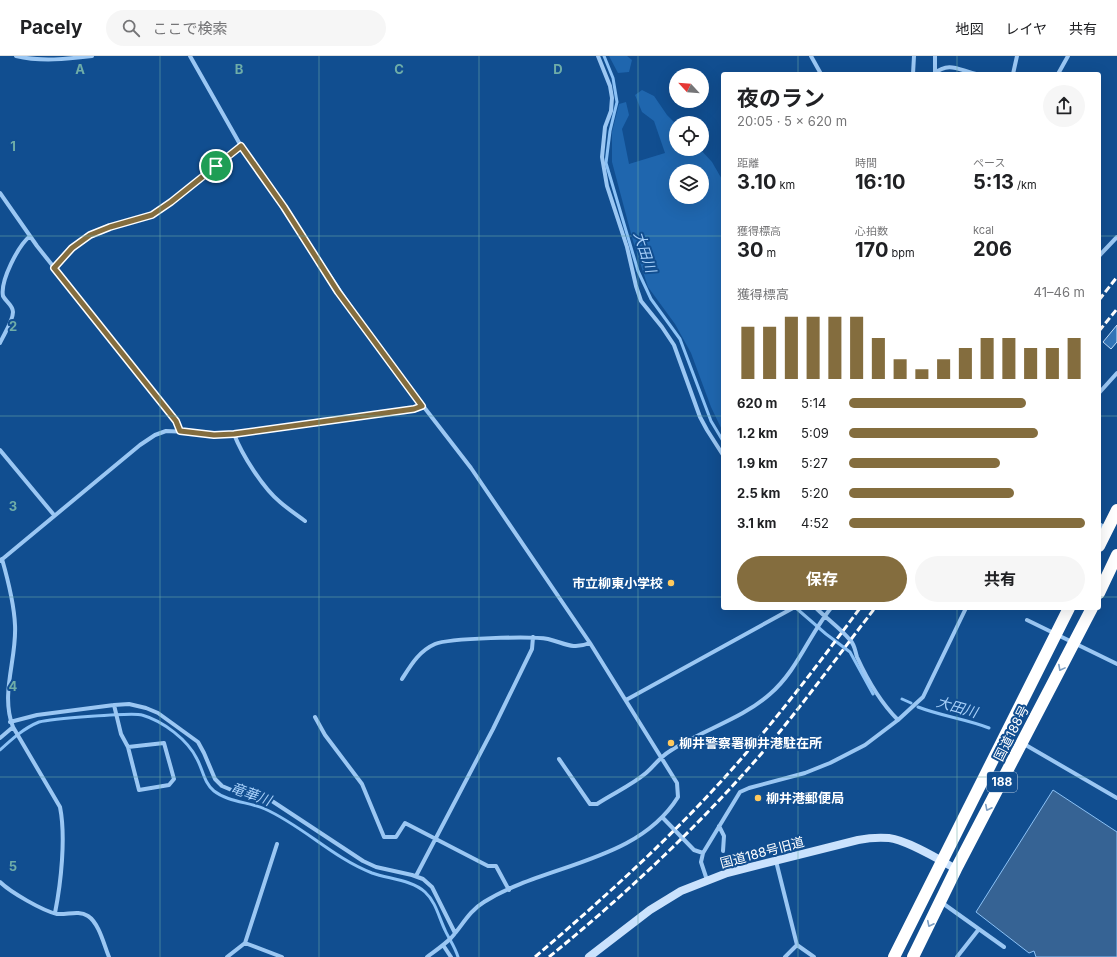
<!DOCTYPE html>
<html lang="ja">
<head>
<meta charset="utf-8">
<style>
  body { margin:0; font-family:Inter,"Noto Sans JP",sans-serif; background:#f6f6f6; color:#202124; height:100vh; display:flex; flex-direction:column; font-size:15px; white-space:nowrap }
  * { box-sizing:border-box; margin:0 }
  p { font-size:13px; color:#757577 }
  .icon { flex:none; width:22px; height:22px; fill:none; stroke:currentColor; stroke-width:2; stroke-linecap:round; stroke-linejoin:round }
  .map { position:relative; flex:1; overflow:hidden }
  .details { position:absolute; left:721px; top:16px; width:380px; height:538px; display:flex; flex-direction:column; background:#fff; border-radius:4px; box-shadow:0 4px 16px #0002 }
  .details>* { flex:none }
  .needle { width:26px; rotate:296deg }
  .fabs { position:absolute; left:669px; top:12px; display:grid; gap:8px }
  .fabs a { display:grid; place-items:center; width:40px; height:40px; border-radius:50%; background:#fff; box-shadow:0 4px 16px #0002; font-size:20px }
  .pin { position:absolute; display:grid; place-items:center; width:34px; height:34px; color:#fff; margin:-17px; border:2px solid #fff; border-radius:50%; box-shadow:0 1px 4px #0007 }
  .round { display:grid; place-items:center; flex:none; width:42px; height:42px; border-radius:21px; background:#f6f6f6 }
  .head { display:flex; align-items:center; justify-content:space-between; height:68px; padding:0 16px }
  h1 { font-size:22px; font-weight:700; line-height:30px }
  .figures { display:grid; grid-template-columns:repeat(3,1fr); gap:6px; height:68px; padding:4px 16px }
  .figures div { display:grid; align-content:center }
  .figures b { font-size:20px; font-weight:700 }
  .figures small { font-size:11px; font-weight:400 }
  .figures p { font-size:11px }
  .chart { height:112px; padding:8px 16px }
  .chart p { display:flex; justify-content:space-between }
  .chart svg { width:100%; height:72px; margin-top:4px; stroke:#846d3e; stroke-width:6 }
  .action { display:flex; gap:8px; margin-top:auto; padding:8px 16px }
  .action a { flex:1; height:46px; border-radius:24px; background:#846d3e; color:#fff; font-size:16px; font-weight:700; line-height:46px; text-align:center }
  .action a+a { background:#f6f6f6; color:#202124 }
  ul { padding:0 16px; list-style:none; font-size:13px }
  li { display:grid; grid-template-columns:64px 48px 1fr; align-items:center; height:30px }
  li i { height:10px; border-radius:5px; background:#846d3e }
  header { display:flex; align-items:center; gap:24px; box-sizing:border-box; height:56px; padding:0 20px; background:#fff; border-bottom:1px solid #e0e0e0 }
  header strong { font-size:19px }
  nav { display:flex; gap:22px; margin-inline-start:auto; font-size:14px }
  .search { width:280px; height:36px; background:#f6f6f6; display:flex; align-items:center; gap:10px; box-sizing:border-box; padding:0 14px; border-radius:22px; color:#757577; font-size:15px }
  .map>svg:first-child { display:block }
  .green { fill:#1f66ae; fill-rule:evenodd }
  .water { fill:#366394; stroke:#8cc2f6 }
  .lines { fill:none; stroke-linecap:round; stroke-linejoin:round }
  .stream { stroke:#8cc2f6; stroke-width:3 }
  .building { fill:#3475b8; stroke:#c2e0fd }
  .street { stroke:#9bc7f3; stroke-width:4 }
  .secondary { stroke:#cae2fd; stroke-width:8 }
  .highway { stroke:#fff; stroke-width:12 }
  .rail { stroke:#fff; stroke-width:3; stroke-dasharray:7 3; stroke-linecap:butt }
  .oneway { stroke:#7c9ec2 }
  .route-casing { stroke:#fff; stroke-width:8 }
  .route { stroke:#846d3e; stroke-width:5 }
  .grid { fill:none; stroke:#6fada8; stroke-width:1; stroke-opacity:0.55 }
  .poi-dot { fill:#ffc95d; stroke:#114e90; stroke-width:1.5 }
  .labels { text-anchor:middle; stroke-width:4; stroke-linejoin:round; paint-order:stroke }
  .shield { fill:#114e90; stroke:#b8cade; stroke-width:1 }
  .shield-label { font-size:12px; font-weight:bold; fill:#fff }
  .poi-label { font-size:13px; font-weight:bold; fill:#fff; stroke:#114e90; text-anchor:start }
  .street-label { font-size:13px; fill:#fff; stroke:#114e90 }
  .water-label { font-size:14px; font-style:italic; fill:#a7d0fa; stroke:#114e90 }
  .grid-label { font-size:13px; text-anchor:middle; font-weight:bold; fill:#6fada8; stroke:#114e90; stroke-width:4; stroke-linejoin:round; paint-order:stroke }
</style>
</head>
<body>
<header>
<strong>Pacely</strong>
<div class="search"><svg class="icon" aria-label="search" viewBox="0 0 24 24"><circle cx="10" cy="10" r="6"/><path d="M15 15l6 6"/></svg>ここで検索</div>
<nav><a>地図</a><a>レイヤ</a><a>共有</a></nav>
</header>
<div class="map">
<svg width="1117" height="901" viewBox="0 0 1117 901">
  <rect width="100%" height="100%" fill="#114e90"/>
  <path class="green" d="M609,0H627L632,4L629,16L618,17Z
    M642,34L654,40L667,59L676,68V93H700L712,106L723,125V376L711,351L691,297L675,268L648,231L633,185L612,106V76L619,48L626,46L629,59L622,73L629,108L665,97L654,65L642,56L635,39ZM676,115H702V141H676Z"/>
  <path class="water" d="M1053,734L1117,776V901H1036L1034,895L1029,897L976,856Z"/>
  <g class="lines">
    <path class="stream" d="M604,0L613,22L617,46L610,75L606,107L638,215L651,243L680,283L711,365L723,385
      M796,552L826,578L850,596L873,638
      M902,643L911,647
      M918,651C941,660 966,663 989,672
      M0,694C12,683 24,672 39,666C50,663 133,656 142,659C163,665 188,684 197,703C203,714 204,727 214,735C228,746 249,746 265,753C303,770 333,802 372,817C389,823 412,824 425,836C436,846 439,862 445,874C449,883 455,891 458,901"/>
  </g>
  <path class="building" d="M1117,269V286L1111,293L1103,286Z"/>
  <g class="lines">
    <path class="street" d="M16,0C41,6 67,3 92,0
      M190,0L241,90L383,298L471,412L590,587L677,727L678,741C637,807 544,808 484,846C469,855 462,870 451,882C444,889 435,895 427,901
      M598,0L610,30L612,42L611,55L605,71L602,101L607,130L627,191L636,230L641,245L662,271L674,289L700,361L707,374L723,399
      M811,0L821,18
      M935,16V0
      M913,18L914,0
      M933,18C950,5 958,14 976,18
      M1013,18L1017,0
      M1058,18L1068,0
      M0,137L37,190L176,365L180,375
      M1099,200L1117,181
      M55,212L72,192L90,179L110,171L152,159L171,146L241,90
      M0,287C4,278 13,265 13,256C13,249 6,246 3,240C0,225 18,190 30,180
      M1099,337L1117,317
      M234,378C242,399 263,432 280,446C288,453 297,459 305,465
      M0,394L54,459
      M1099,468L1107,473
      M2,503C8,524 14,547 15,569C17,603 0,638 13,671L60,751C66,781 61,827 55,857
      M0,505L140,389L155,379L166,375L234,378L414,353L422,350
      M816,552C827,563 840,572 850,584C855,589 855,595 857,601C867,623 881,647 898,664
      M1027,564L1117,608
      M402,623C411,609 419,595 435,588C449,582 532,580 548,583C565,587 572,594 590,587
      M626,644L793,552
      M114,649L121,678L128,691L139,734L169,729L174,723L164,687L128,691
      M315,661L325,679L362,728L384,781H396L405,767L488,810H496L509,834
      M10,666L37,659L114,649L129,648L146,652L158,657L198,686L204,697L215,723L222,730L234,735L255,739L272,745L363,805L376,811L412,819L423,823L432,831L455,877
      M0,682L13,671
      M1024,688L1117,742
      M559,703L590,748H597C612,738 632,729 646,717C654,710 660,701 670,695C702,674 742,663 770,638C797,615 809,579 831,552
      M663,762L694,794L703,797L701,806L707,824
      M719,770L724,780L723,795
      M277,788L245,887L282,901
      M703,797L740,736L749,732L805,717L830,707L865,689L898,664L923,641L966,552
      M776,805L797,889L814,901
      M416,820L493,673L532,593L533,581
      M0,826C10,836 43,855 57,858C68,859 78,854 88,860C99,867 104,889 109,901
      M941,846L1004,891
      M443,889L451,901
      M227,901L245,887
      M785,901L797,889
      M957,901L979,873"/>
    <path class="secondary" d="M589,901L650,854L681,835L727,817L858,784C868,782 878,781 889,782C907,784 940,804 956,813"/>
    <path class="highway" d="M1099,490L1117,454
      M1099,537L1117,499
      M894,901L1069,552
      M913,901L956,813L1092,552"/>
    <path class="rail" d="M1099,244L1117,221
      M1099,275L1117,253
      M535,901C605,841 673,780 734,711C779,660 820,606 860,552
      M549,901C620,843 686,782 747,714C793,663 833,606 875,552"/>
  </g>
  <defs><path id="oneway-chevron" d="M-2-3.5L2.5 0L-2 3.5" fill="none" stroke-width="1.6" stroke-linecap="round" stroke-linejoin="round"/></defs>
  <g class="oneway">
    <use href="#oneway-chevron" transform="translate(1061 612) rotate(118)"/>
    <use href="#oneway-chevron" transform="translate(988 752) rotate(117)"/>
    <use href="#oneway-chevron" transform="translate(930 868) rotate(116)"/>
  </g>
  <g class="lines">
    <defs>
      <path id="route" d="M241,90L284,151L338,236L422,350L414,353L234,378L214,379L180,375L176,365L54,212L72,192L90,179L110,171L152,159L171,146Z"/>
    </defs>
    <use href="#route" class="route-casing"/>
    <use href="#route" class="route"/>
  </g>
  <path class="grid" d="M160,0V901M319,0V901M479,0V901M638,0V901M798,0V18M957,0V18M0,180H723M1099,180H1117M0,360H723M1099,360H1117M0,541H723M1099,541H1117M798,552V901M957,552V901M0,721H1117"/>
  <g class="poi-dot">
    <circle cx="671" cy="527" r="4"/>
    <circle cx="671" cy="687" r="4"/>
    <circle cx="758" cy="742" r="4"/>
  </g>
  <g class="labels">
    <rect class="shield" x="987" y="716" width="30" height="20" rx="3"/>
    <g class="shield-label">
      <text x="1002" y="730">188</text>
    </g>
    <g class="poi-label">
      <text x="663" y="532" text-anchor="end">市立柳東小学校</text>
      <text x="679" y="692">柳井警察署柳井港駐在所</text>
      <text x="766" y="747">柳井港郵便局</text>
    </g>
    <g class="street-label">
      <text transform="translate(1011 677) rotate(-63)" y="5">国道188号</text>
      <text transform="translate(762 796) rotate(-15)" y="5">国道188号旧道</text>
    </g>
    <g class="water-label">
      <text transform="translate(645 196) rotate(72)" y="5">大田川</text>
      <text transform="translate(957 651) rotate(16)" y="5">大田川</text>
      <text transform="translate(251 738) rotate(20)" y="5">竜華川</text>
    </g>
  </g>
  <g class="grid-label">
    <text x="80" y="18">A</text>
    <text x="239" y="18">B</text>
    <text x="399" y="18">C</text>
    <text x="558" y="18">D</text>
    <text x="13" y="95">1</text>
    <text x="13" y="275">2</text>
    <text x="13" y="455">3</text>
    <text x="13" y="635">4</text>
    <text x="13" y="815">5</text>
  </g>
</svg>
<div class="fabs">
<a><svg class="needle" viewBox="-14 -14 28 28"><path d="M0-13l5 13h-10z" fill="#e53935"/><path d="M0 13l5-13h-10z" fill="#757577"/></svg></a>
<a><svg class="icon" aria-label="locate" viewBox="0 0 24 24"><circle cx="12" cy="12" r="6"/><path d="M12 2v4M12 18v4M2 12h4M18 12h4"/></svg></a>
<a><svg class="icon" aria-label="layers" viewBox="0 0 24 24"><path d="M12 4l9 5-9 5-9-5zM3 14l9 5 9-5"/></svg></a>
</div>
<div class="pin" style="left:216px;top:110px;background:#1e9e55"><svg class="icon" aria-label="arrive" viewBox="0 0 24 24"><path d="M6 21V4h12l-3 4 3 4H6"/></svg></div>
<section class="details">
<div class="head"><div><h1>夜のラン</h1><p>20:05 · 5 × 620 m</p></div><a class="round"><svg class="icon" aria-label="share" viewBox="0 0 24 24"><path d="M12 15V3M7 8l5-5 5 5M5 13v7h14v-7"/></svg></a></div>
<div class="figures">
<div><p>距離</p><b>3.10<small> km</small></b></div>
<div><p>時間</p><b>16:10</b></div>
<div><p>ペース</p><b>5:13<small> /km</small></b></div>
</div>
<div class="figures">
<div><p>獲得標高</p><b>30<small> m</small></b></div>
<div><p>心拍数</p><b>170<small> bpm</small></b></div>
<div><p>kcal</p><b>206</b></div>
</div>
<div class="chart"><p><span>獲得標高</span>41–46 m</p>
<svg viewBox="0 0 160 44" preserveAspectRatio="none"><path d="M5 44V12M15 44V12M25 44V6M35 44V6M45 44V6M55 44V6M65 44V19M75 44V32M85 44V38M95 44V32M105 44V25M115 44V19M125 44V19M135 44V25M145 44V25M155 44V19"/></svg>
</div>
<ul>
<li><b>620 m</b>5:14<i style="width:75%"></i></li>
<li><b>1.2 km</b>5:09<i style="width:80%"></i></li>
<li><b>1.9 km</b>5:27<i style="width:64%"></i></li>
<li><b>2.5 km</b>5:20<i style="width:70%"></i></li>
<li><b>3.1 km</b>4:52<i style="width:100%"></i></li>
</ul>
<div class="action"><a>保存</a><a>共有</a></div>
</section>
</div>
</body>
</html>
